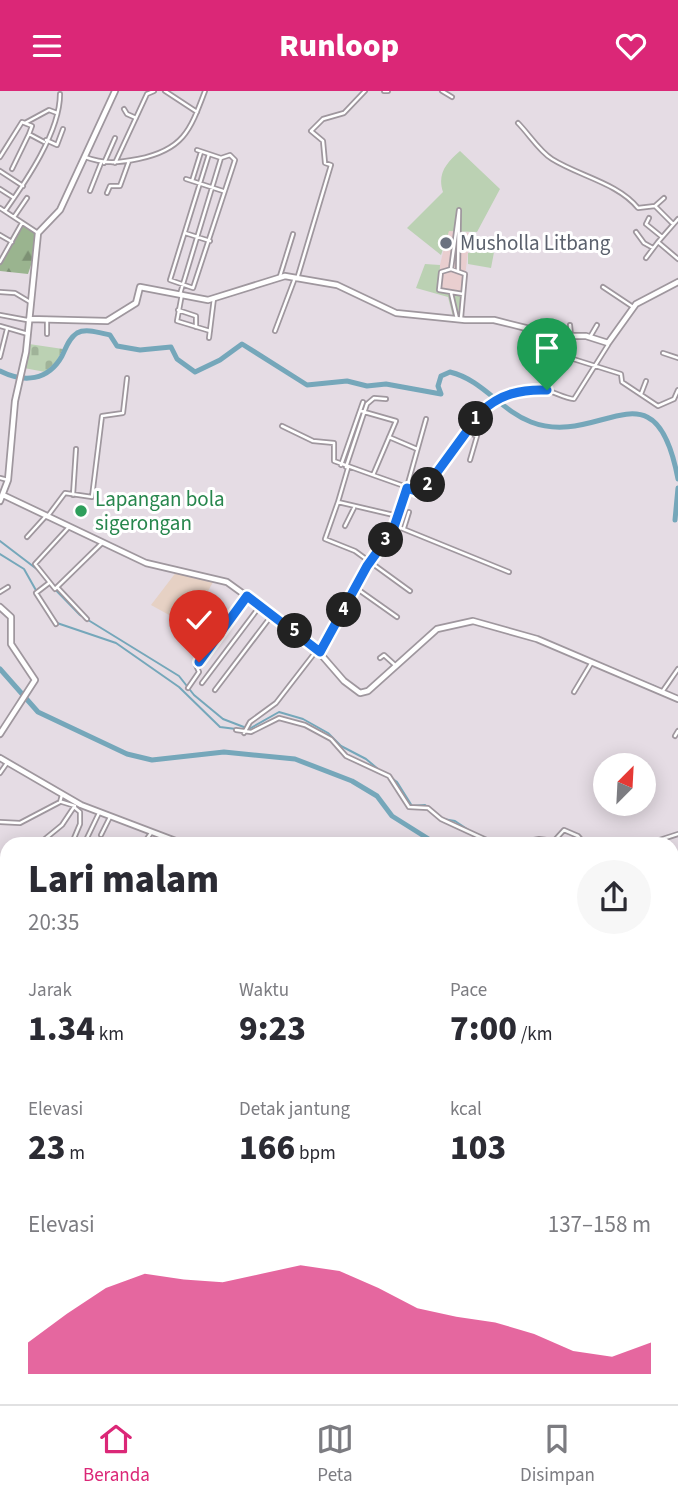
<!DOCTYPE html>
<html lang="id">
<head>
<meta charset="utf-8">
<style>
  body { margin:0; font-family:"Source Sans 3",sans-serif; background:#f7f7f7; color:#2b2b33; height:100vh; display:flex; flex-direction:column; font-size:26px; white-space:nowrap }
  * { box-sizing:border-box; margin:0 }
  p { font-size:23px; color:#7c7c81 }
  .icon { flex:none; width:38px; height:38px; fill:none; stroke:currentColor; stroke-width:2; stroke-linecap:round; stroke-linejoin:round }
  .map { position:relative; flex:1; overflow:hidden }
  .drawer { position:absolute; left:0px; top:746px; width:679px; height:569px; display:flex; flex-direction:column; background:#fff; border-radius:21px 21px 0 0; box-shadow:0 4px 18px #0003 }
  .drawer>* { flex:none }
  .needle { width:46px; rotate:24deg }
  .buttons { position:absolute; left:593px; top:662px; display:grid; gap:14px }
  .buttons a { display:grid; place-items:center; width:63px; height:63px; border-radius:50%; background:#fff; box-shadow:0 4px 18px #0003; font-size:35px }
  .pin { position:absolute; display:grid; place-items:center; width:60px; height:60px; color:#fff; margin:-72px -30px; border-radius:50% 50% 50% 0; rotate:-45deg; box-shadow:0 0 7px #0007 }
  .pin .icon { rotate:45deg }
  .km { position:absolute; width:35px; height:35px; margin:-18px; border-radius:50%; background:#222; color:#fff; font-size:19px; line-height:35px; text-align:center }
  .round { display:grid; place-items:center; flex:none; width:74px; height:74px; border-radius:37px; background:#f7f7f7 }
  .headline { display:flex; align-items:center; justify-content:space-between; height:119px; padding:0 28px }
  h1 { font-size:38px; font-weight:800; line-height:52px }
  .figures { display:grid; grid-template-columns:repeat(3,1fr); gap:10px; height:119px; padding:7px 28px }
  .figures div { display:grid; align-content:center }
  .figures b { font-size:35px; font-weight:800 }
  .figures small { font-size:19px; font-weight:400 }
  .figures p { font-size:19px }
  .chart { height:196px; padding:14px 28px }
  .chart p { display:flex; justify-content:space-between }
  .chart svg { width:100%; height:126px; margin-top:7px; fill:#db2777; opacity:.7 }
  header { display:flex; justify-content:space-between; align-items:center; height:91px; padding:0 28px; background:#db2777; color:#fff; font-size:32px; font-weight:800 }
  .menu { display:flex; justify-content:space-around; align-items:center; height:98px; border-top:2px solid #e1e1e2; background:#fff; font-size:19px; color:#7c7c81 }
  .menu a { display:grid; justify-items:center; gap:4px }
  .menu .selected { color:#db2777 }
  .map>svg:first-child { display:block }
  .commercial { fill:#e9cecf }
  .education { fill:#e6d1c4 }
  .forest { fill:url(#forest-firs) }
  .cemetery { fill:url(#cemetery-stones) }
  .park { fill:#bbd1b3 }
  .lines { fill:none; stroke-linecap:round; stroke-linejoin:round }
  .stream { stroke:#75a7ba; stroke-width:2 }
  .river { stroke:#75a7ba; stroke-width:5 }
  .street-casing { stroke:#9f979e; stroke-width:6 }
  .secondary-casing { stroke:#9f979e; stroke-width:8 }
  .street { stroke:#fff; stroke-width:2.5 }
  .secondary { stroke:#fff; stroke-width:4.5 }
  .route-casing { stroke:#fff; stroke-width:14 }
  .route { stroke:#1a73e8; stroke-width:9 }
  .worship-dot { fill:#6b7280; stroke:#fff; stroke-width:2.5 }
  .leisure-dot { fill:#2e9e5b; stroke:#fff; stroke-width:2.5 }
  .labels { text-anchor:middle; stroke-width:6; stroke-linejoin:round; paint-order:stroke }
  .worship-label { font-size:21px; fill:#5b616d; stroke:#fff; text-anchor:start }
  .leisure-label { font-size:21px; fill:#27864d; stroke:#fff; text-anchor:start }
</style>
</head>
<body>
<header><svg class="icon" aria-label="menu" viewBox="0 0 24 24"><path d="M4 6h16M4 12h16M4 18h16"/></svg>Runloop<svg class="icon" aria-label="heart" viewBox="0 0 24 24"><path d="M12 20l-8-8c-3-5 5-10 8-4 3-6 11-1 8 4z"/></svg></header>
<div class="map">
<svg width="678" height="1313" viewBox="0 0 678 1313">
  <defs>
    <pattern id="forest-firs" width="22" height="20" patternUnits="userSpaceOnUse" patternTransform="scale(1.75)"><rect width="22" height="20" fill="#9ab48f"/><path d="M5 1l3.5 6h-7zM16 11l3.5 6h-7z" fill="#7d9174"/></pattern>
    <pattern id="cemetery-stones" width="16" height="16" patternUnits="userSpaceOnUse" patternTransform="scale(1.75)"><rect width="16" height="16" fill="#bbd1b3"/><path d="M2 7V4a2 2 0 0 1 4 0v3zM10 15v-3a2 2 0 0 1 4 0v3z" fill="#a0b399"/></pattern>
  </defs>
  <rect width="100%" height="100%" fill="#e5dce4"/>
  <path class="commercial" d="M440,137L476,143L474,160H468L463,203L439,198L440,174L448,140Z"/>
  <path class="education" d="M177,480L213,491L189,535L151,514Z"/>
  <path class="forest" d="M24,133L35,141L34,165L28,183L0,180V174Z"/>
  <path class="cemetery" d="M29,253L63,258L56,271L45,281L24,277Z"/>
  <path class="park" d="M460,60L500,98L477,141L449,140L441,164L407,137L443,101C437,83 446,72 460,60Z
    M475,144L495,156L491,177L468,173V162L473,161Z
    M425,173L440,174L439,199L465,204L463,227L453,226L448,206L416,197Z"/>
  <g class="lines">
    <path class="stream" d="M0,450L38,479
      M0,463L24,478L42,510
      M46,489L80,524L179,585L194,604L223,628L249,638L279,621L303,628L328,642L341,655L366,668L378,678
      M57,532L116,552L179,596L220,636L236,638
      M649,593L656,596
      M385,682L397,691L412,715L425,714L443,728L455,730L470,740"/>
    <path class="river" d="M0,280C24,292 48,290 62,265C66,257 69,247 77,242C86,237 100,242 110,244L117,255L140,259L171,256L177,268L195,281L220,269L242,253L307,294L347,290L367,295L386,293L441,303L438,295L441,285L450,281C483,289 500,319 531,331C600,358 655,266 678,388
      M675,429L678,397
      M0,578L38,621L127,663L152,669L224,661L295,668L352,690L377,705L392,725L435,752
      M672,872L678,878"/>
    <defs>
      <path id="street" d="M165,0L197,21
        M384,0H388
        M442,0L452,6
        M124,18L127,23L136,27
        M25,32L49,19L57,22
        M518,32C529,43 539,60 552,68C579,85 618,92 638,117L655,115L664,107
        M46,49L57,54L63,38
        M197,59L221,67L230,64L235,69L193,197L170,189L209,63
        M0,66L22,31L32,35L29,43
        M85,66C104,73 118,72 138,68C183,59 190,40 205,0
        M104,72L115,47
        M115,72L147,3L154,0
        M12,78L29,43L44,51
        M0,80L23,95
        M186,88L223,100
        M192,90L201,61
        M0,98L14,107
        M90,100L101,72
        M107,102L110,95H120L129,70
        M656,116L673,133
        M0,117L38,142
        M5,120C26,90 60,41 60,3
        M14,126L27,107
        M649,127L646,133L662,146
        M678,128L658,151L678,168
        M636,141L644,152L653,157
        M185,142L210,150
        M0,144L12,151
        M646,167L658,151
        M0,171L22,132
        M451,178L459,119L458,179
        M280,185L293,143
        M297,188L331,74L325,72L323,50L311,40L323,28L344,22L365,0
        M603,196L633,216
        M0,201L15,202L30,211
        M451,202L457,228
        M180,203L221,67
        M182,203L177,230L210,240
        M178,219L196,225V236
        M0,224L27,229
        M461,227L465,183L451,178L441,181L439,199L463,203
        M47,228V243
        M570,234L571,244
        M0,235L28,243
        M530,237L523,255L560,274
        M275,240L295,187
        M590,246L597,234
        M209,247L214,207
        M663,262L678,267
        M0,266L7,238
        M570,267L621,283L622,291L658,315L674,308L678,299
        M641,303L646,290
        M361,320L396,330L373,384L421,401C466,365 468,300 538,298C551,298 562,307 574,308L608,254
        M282,335L313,350L334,352V370L373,384
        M466,341L477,345L470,369
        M389,346L417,358
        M341,374L363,311
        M346,376L367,313L374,307L386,308
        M348,377L338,411L398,425
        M0,387L8,389
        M73,404L76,358
        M338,411L325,448L355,460L410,500
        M47,426L65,402L92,406L102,325L123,322L127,287
        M345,435L354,417
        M396,435L509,481
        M68,437L35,473L55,498L102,452
        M404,437L409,421
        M27,446L46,425
        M49,492L36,502L56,533
        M58,497L87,528
        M356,497L397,526
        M0,501L8,496
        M320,561L367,475L396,435L426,328
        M380,567L384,564L395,574
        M202,592L260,515
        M188,597L199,581L196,574L247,505
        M215,599L272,524
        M574,601L592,571
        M662,601L678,578
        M236,639L251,641L279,627L305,634L331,648L346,665L389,685L409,716L428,717L441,728L493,752
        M244,642L250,631L276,612L317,559
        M675,645L678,640
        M0,682L7,672
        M62,711L75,715
        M0,731L20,732L60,711L62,704
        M101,744L110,726
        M40,752L62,734L74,716L80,721V733L72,752
        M95,752L87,747L99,722
        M144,752L151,742
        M518,752L539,748L554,750L564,739L578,745L584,752
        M650,752L678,743
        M0,848L7,855
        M672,928L678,932
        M403,1313V1307"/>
      <path id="secondary" d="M29,228L107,230L136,212L140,196L208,209L285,185L337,194L396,222L465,229H494L558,245H586L608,252L636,213L678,191
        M3,404L146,472L227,491L311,552L344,590L360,602L368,600L437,538L473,530L537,548L678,608
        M0,410L8,389L15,310L26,261L38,142L60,119L115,0
        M0,516L11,526V553L35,589L0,643
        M0,667L81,714L181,752
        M672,992L678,995"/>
    </defs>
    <use href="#street" class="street-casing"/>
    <use href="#secondary" class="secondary-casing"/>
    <use href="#street" class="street"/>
    <use href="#secondary" class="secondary"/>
  </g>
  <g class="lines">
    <defs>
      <path id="route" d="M199,571L247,505L320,561L367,475L393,439L407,397L419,401L424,399L481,321C500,303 521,298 547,299"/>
    </defs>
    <use href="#route" class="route-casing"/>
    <use href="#route" class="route"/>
  </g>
  <circle class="worship-dot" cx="446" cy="152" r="7"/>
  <circle class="leisure-dot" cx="81" cy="420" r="7"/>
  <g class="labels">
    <g class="worship-label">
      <text x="460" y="159">Musholla Litbang</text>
    </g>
    <g class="leisure-label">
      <text x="95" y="415">Lapangan bola<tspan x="95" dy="24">sigerongan</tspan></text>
    </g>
  </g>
</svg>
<div class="buttons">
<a><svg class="needle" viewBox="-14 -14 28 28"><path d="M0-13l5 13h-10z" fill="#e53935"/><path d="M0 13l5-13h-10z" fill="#7c7c81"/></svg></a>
</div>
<div class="pin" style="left:547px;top:299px;background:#1e9e55"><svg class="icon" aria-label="arrive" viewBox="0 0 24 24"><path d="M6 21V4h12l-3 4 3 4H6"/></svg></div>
<div class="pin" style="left:199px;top:571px;background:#d93025"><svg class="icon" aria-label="check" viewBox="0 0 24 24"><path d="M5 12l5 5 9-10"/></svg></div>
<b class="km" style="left:476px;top:328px">1</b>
<b class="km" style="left:428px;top:394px">2</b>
<b class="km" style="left:386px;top:449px">3</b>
<b class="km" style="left:344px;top:519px">4</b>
<b class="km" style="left:295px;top:540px">5</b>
<section class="drawer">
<div class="headline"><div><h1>Lari malam</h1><p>20:35</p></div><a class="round"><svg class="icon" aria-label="share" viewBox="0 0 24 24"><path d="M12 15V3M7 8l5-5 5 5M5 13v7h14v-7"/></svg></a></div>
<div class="figures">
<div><p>Jarak</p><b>1.34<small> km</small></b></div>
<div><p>Waktu</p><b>9:23</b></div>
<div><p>Pace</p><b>7:00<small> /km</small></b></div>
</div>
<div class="figures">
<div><p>Elevasi</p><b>23<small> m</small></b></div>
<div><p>Detak jantung</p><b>166<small> bpm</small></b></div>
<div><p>kcal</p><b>103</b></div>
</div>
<div class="chart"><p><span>Elevasi</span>137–158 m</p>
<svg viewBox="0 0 160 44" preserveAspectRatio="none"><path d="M0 44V33L10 23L20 14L30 9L40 11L50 12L60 9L70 6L80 8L90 14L100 21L110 24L120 26L130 30L140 36L150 38L160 33V44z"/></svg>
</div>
</section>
</div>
<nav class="menu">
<a class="selected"><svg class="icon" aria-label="home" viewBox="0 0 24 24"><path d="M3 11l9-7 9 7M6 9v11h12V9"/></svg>Beranda</a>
<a><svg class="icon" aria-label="map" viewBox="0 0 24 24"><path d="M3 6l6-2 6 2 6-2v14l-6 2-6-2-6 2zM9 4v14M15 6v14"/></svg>Peta</a>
<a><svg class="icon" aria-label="saved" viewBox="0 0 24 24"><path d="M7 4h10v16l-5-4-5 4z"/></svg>Disimpan</a>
</nav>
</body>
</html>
